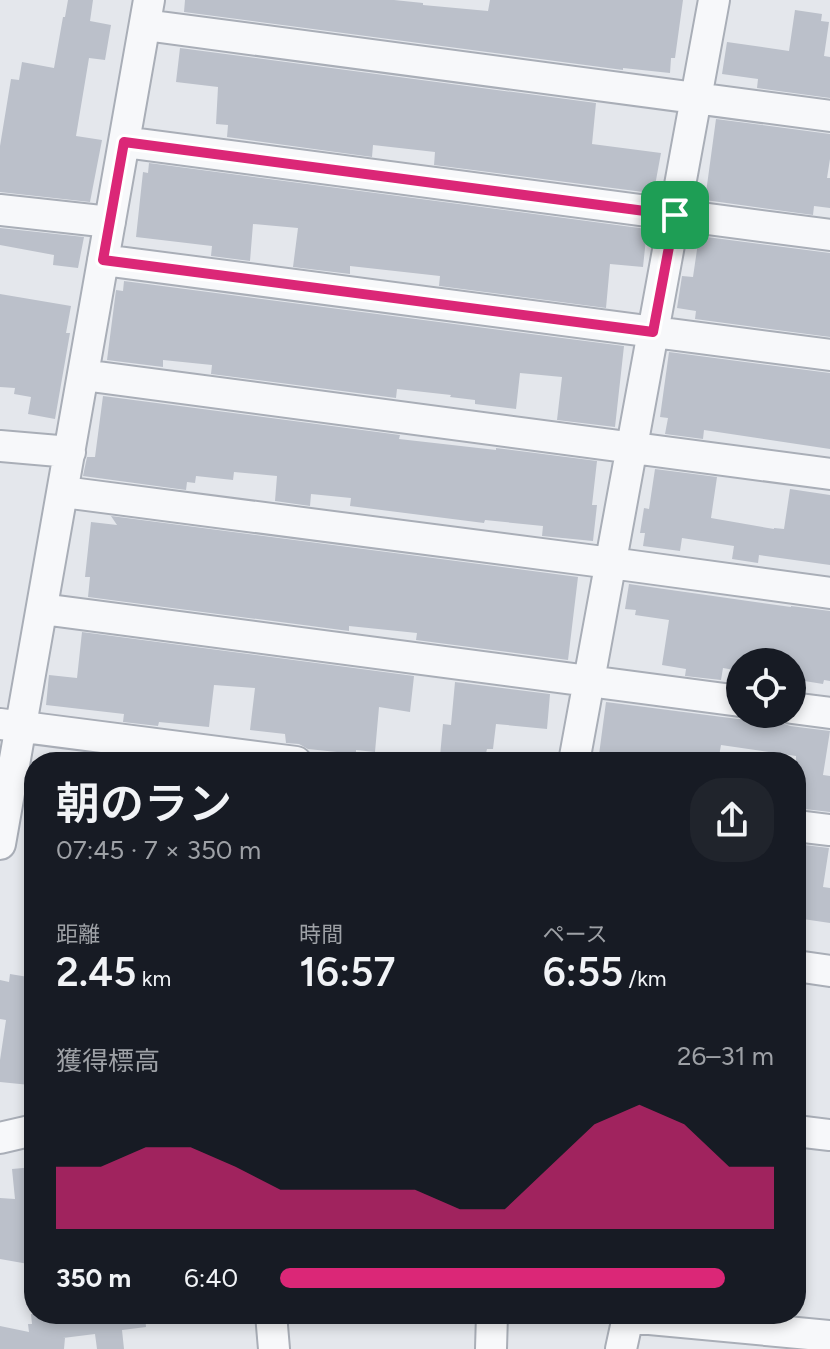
<!DOCTYPE html>
<html lang="ja">
<head>
<meta charset="utf-8">
<style>
  body { margin:0; font-family:Figtree,"Noto Sans JP",sans-serif; background:#20242c; color:#f1f3f6; height:100vh; display:flex; flex-direction:column; font-size:30px; white-space:nowrap }
  * { box-sizing:border-box; margin:0 }
  p { font-size:26px; color:#9ea1a6 }
  .icon { flex:none; width:44px; height:44px; fill:none; stroke:currentColor; stroke-width:2; stroke-linecap:round; stroke-linejoin:round }
  .map { position:relative; flex:1; overflow:hidden }
  .details { position:absolute; left:24px; top:752px; width:782px; height:572px; display:flex; flex-direction:column; background:#171b24; border-radius:32px; box-shadow:0 4px 12px #0003 }
  .details>* { flex:none }
  .buttons { position:absolute; left:726px; top:648px; display:grid; gap:16px }
  .buttons a { display:grid; place-items:center; width:80px; height:80px; border-radius:50%; background:#171b24; box-shadow:0 4px 12px #0003; font-size:40px }
  .pin { position:absolute; display:grid; place-items:center; width:68px; height:68px; color:#fff; margin:-34px; border-radius:16px; box-shadow:0 4px 12px #0006 }
  .round { display:grid; place-items:center; flex:none; width:84px; height:84px; border-radius:32px; background:#20242c }
  .head { display:flex; align-items:center; justify-content:space-between; height:136px; padding:0 32px }
  h1 { font-size:44px; font-weight:600; line-height:60px }
  .metrics { display:grid; grid-template-columns:repeat(3,1fr); gap:12px; height:136px; padding:8px 32px }
  .metrics div { display:grid; align-content:center }
  .metrics b { font-size:40px; font-weight:600 }
  .metrics small { font-size:22px; font-weight:400 }
  .metrics p { font-size:22px }
  .chart { height:224px; padding:16px 32px }
  .chart p { display:flex; justify-content:space-between }
  .chart svg { width:100%; height:144px; margin-top:8px; fill:#db2777; opacity:.7 }
  ul { padding:0 32px; list-style:none; font-size:26px }
  li { display:grid; grid-template-columns:128px 96px 1fr; align-items:center; height:60px }
  li i { height:20px; border-radius:10px; background:#db2777 }
  .map>svg:first-child { display:block }
  .building { fill:#bbc0ca }
  .lines { fill:none; stroke-linecap:round; stroke-linejoin:round }
  .minor-casing { stroke:#a9aeb7; stroke-width:34 }
  .minor { stroke:#f7f8fa; stroke-width:30 }
  .route-casing { stroke:#fff; stroke-width:16 }
  .route { stroke:#db2777; stroke-width:10 }
</style>
</head>
<body>
<div class="map">
<svg width="830" height="1349" viewBox="0 0 830 1349">
  <rect width="100%" height="100%" fill="#e4e7ec"/>
  <path class="building" d="M68,0H93L90,21L111,25L105,60L89,58L76,136L102,140L90,202L0,192V146L11,79L19,80L22,62L54,68L63,17H65Z
    M185,0H394L423,3V5L488,11L490,0H683L675,58H671L670,73L623,68V70L184,12Z
    M795,10L822,14L821,21L829,22L824,56L830,57V98L757,88L758,79L722,74L727,42L789,51Z
    M180,48L596,103L592,144L661,153L654,191L651,193L434,165L435,152L373,145L372,157L227,137L228,125L216,124L218,87L176,82Z
    M716,119L830,134V159L827,178H830V208L814,206L813,215L705,200Z
    M149,163L647,229L643,267L610,264L606,308L439,286L440,276L350,266V274L293,267L298,228L253,224L250,261L211,256L212,246L136,237L143,172L148,173Z
    M0,228L84,237L78,268L53,265L54,255L0,245Z
    M699,236L830,253V337L695,319L696,311L677,308L682,276L693,277Z
    M124,281L624,346L615,427L557,420L562,377L520,373L516,409L475,404V400L450,397L451,395L397,389L396,398L211,374L212,365L163,360V367L107,360L116,290L123,291Z
    M0,294L71,306L66,333H70L55,419L28,414L31,397L14,394L15,388L0,387Z
    M669,352L830,373V449L704,430L703,439L665,434L668,418L660,417Z
    M103,396L400,435L399,439L496,450V448L597,461L592,505H597L593,541L542,536L543,526L485,520L484,523L350,506L351,498L311,494L310,506L275,501L277,476L234,472L233,480L196,476L195,483L187,482L186,490L83,476L87,457H95Z
    M655,469L717,477L711,518L774,529V528L784,529L790,489L830,495V565L759,555L758,563L732,559L734,546L682,538L680,551L643,546L645,533H640L644,508L649,509Z
    M111,516L578,577L568,660L416,640L417,633L349,626V631L88,597L90,577H85L91,522L117,525Z
    M629,584L791,607V606L830,611V681L824,680L823,684L792,679V662H740V671L723,668L721,680L685,676L686,669L662,665L669,620L635,615L636,610L625,609Z
    M82,632L414,676L410,712L379,707L375,752L356,750V754L308,749L299,744L286,743L285,734L250,730L255,688L214,685L209,727L159,722L158,726L123,722L124,714L46,705L49,675L77,678Z
    M455,682L550,694L547,729L496,724L493,749H487L486,753L481,752V761L440,756L443,724L451,725Z
    M606,702L738,719L747,718L782,723L790,726L830,731L823,775L830,776V812L796,808V756L721,745L718,762H598Z
    M796,844L829,848L823,887L830,888V923L796,918Z
    M10,974L34,978L30,1085L0,1082V1060L6,1020L0,1019V980L9,982Z
    M34,1167V1265L0,1259V1198L15,1199L12,1169Z
    M31,1314H145L146,1327L122,1330L124,1349H97L95,1334L63,1338H65L64,1349H0V1326L29,1332L28,1324H32Z"/>
  <g class="lines">
    <defs>
      <path id="minor" d="M145,25L830,116
        M124,142L830,235
        M0,210L110,222
        M103,260L830,355
        M83,375L830,474
        M0,446L70,452
        M63,492L611,563L830,593
        M42,609L740,701
        M792,708L830,713
        M0,724L296,762
        M574,762L714,0
        M796,826L830,830
        M0,844L149,0
        M796,966L830,971
        M796,1131L830,1135
        M0,1138L34,1130
        M271,1314L274,1349
        M491,1349L492,1314
        M621,1349L628,1317L830,1336"/>
    </defs>
    <use href="#minor" class="minor-casing"/>
    <use href="#minor" class="minor"/>
  </g>
  <g class="lines">
    <defs>
      <path id="route" d="M124,142L675,215L653,332L103,260Z"/>
    </defs>
    <use href="#route" class="route-casing"/>
    <use href="#route" class="route"/>
  </g>
</svg>
<div class="buttons">
<a><svg class="icon" aria-label="locate" viewBox="0 0 24 24"><circle cx="12" cy="12" r="6"/><path d="M12 2v4M12 18v4M2 12h4M18 12h4"/></svg></a>
</div>
<div class="pin" style="left:675px;top:215px;background:#1e9e55"><svg class="icon" aria-label="arrive" viewBox="0 0 24 24"><path d="M6 21V4h12l-3 4 3 4H6"/></svg></div>
<section class="details">
<div class="head"><div><h1>朝のラン</h1><p>07:45 · 7 × 350 m</p></div><a class="round"><svg class="icon" aria-label="share" viewBox="0 0 24 24"><path d="M12 15V3M7 8l5-5 5 5M5 13v7h14v-7"/></svg></a></div>
<div class="metrics">
<div><p>距離</p><b>2.45<small> km</small></b></div>
<div><p>時間</p><b>16:57</b></div>
<div><p>ペース</p><b>6:55<small> /km</small></b></div>
</div>
<div class="chart"><p><span>獲得標高</span>26–31 m</p>
<svg viewBox="0 0 160 44" preserveAspectRatio="none"><path d="M0 44V25L10 25L20 19L30 19L40 25L50 32L60 32L70 32L80 32L90 38L100 38L110 25L120 12L130 6L140 12L150 25L160 25V44z"/></svg>
</div>
<ul>
<li><b>350 m</b>6:40<i style="width:90%"></i></li>
</ul>
</section>
</div>
</body>
</html>
